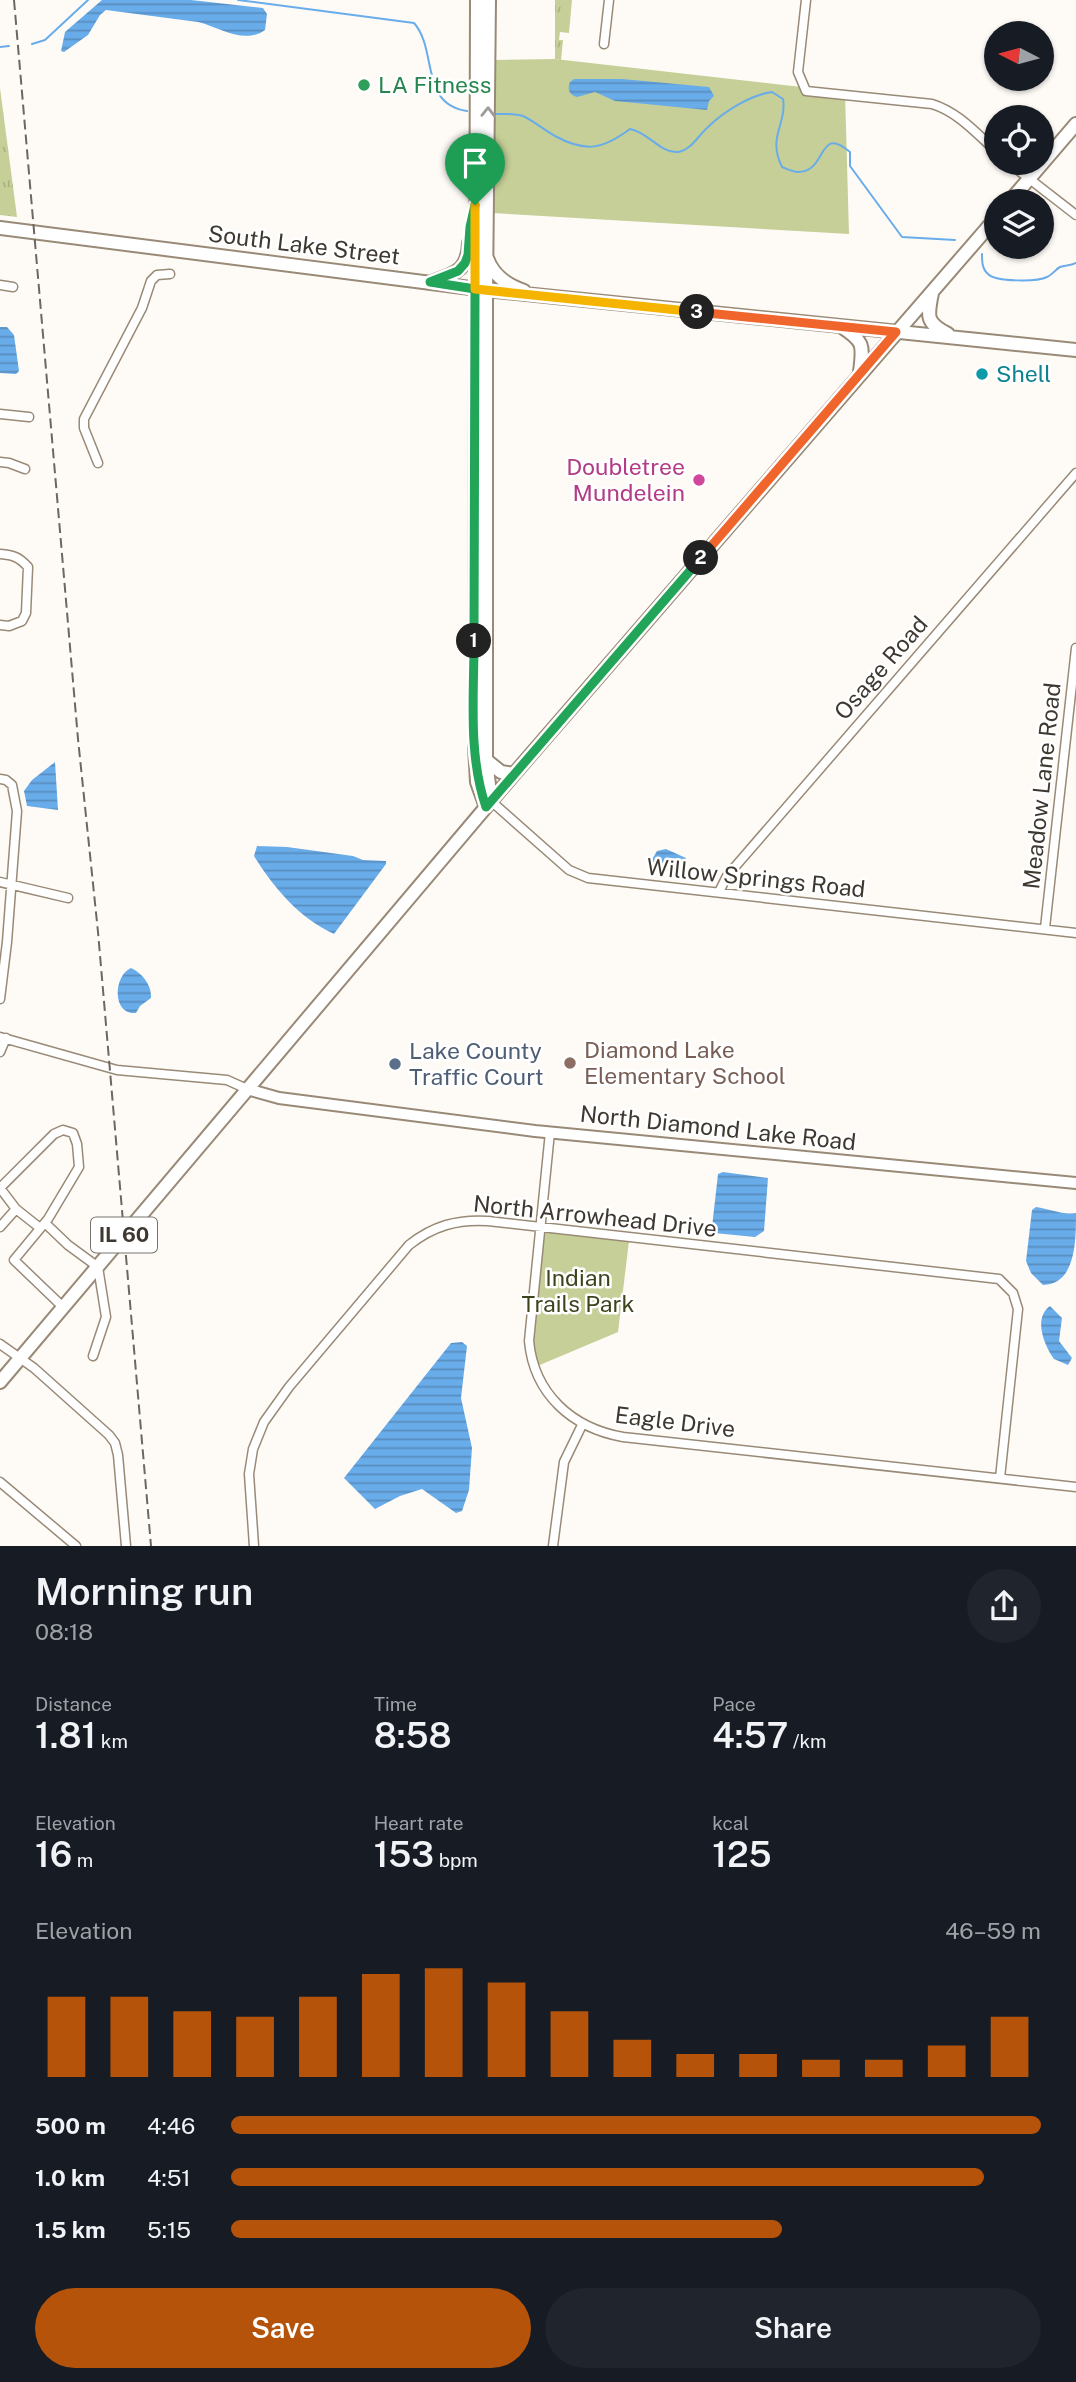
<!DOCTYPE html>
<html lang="en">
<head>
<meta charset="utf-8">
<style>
  body { margin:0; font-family:"Public Sans",sans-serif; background:#20242c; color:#f1f3f6; height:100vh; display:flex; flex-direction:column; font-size:26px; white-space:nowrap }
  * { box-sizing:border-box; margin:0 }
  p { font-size:23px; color:#9ea1a6 }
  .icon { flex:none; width:38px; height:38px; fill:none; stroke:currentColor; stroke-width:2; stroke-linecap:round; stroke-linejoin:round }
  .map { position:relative; height:1546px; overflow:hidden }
  .drawer { display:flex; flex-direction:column; background:#171b24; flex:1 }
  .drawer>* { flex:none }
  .needle { width:46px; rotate:276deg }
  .fabs { position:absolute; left:984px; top:21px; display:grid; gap:14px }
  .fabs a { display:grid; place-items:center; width:70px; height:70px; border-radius:50%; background:#171b24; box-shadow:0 2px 5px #0004; font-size:35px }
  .pin { position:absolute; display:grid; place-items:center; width:60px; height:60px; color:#fff; margin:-72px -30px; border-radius:50% 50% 50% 0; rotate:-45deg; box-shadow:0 0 7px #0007 }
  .pin .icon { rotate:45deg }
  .km { position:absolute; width:35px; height:35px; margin:-18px; border-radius:50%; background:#222; color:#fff; font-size:19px; line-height:35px; text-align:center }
  .round { display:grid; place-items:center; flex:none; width:74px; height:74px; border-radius:37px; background:#20242c }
  .summary { display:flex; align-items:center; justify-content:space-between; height:119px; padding:0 35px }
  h1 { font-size:38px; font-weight:600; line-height:52px }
  .stats { display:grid; grid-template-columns:repeat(3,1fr); gap:10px; height:119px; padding:7px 35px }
  .stats div { display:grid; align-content:center }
  .stats b { font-size:35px; font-weight:600 }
  .stats small { font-size:19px; font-weight:400 }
  .stats p { font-size:19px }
  .chart { height:196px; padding:14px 35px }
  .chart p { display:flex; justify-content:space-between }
  .chart svg { width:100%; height:126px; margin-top:7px; stroke:#b45309; stroke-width:6 }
  .action { display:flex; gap:14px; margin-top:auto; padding:14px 35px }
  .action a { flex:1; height:80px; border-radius:42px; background:#b45309; color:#fff; font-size:28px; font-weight:600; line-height:80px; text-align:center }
  .action a+a { background:#20242c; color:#f1f3f6 }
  ul { padding:0 35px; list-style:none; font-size:23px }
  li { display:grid; grid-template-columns:112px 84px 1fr; align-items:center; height:52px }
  li i { height:18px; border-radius:9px; background:#b45309 }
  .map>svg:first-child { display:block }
  .grass { fill:url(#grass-tufts) }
  .park { fill:#c6cf97 }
  .water { fill:url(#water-rules) }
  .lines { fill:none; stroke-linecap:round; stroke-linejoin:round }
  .stream { stroke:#69acea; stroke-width:2 }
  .street-casing { stroke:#998a77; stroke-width:11 }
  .secondary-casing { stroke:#998a77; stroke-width:14 }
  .primary-casing { stroke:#998a77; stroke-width:16 }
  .street { stroke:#fff; stroke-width:8 }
  .secondary { stroke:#fff; stroke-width:10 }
  .primary { stroke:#fff; stroke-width:12 }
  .rail { stroke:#6c675f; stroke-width:2; stroke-dasharray:10 5; stroke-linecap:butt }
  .oneway { stroke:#9e9c98 }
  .split-1-casing { stroke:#fff; stroke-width:14 }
  .split-2-casing { stroke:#fff; stroke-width:14 }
  .split-3-casing { stroke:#fff; stroke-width:14 }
  .split-4-casing { stroke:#fff; stroke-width:14 }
  .split-1 { stroke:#22a559; stroke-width:9 }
  .split-2 { stroke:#22a559; stroke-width:9 }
  .split-3 { stroke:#f0652b; stroke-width:9 }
  .split-4 { stroke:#f5b400; stroke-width:9 }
  .leisure-dot { fill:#2e9e5b; stroke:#fff; stroke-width:2.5 }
  .culture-dot { fill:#0f9aa8; stroke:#fff; stroke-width:2.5 }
  .hotel-dot { fill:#d1479c; stroke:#fff; stroke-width:2.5 }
  .education-dot { fill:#8d6e63; stroke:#fff; stroke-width:2.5 }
  .service-dot { fill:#5c6f8a; stroke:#fff; stroke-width:2.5 }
  .labels { text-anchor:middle; stroke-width:5; stroke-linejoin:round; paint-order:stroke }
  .shield { fill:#fff; stroke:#78746e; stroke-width:2 }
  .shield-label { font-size:21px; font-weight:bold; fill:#3e3830 }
  .leisure-label { font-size:23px; fill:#27864d; stroke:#fff; text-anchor:start }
  .street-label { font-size:23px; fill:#3e3830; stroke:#fff }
  .culture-label { font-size:23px; fill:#0d838f; stroke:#fff; text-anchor:start }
  .hotel-label { font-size:23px; fill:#b23c85; stroke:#fff; text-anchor:end }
  .education-label { font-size:23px; fill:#785e54; stroke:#fff; text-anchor:start }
  .service-label { font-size:23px; fill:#4e5e75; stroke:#fff; text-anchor:start }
  .park-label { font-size:23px; fill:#3e431d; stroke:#fff }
</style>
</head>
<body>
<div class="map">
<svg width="1076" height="1546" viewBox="0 0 1076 1546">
  <defs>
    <pattern id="grass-tufts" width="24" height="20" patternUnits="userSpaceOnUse" patternTransform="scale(1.75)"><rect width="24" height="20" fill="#c6cf97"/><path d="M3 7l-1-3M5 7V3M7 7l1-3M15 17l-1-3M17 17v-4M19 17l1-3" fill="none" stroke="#abb282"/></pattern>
    <pattern id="water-rules" width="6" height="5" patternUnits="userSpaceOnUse" patternTransform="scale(1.75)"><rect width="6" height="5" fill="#69acea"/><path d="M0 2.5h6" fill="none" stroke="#588dbe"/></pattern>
  </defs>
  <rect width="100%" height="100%" fill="#fefbf7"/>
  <path class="grass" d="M555,0H572L569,33L560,32L559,40H563L561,60L555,59Z
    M0,88L17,217L0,215Z"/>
  <path class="park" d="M555,59L845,92L849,234L492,213V60Z
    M540,1231L629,1241L618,1332L535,1367L531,1348Z"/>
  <path class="water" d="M102,0H191L263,8L267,14L265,30C244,45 219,27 198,22L106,10L100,15L88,35L64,52L61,51L65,32Z
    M574,79H622L709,87L714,96L709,101L707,110L615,101L595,92L577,97C569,95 567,89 570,82Z
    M0,327H7L14,335L19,371L16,374L0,373Z
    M55,762L58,810L27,806L24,791L32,780Z
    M257,846L287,847L353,856L363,860L386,861V864L334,934C299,918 274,888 254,856Z
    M666,849L686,858L684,864C673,871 662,872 650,868V863L657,851Z
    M131,968C142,973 152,985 151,998L140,1006L136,1013C112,1015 113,976 131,968Z
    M723,1172L768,1178L764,1231L755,1237L714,1233L712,1227L718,1174Z
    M1036,1207C1049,1209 1063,1215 1076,1213C1076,1241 1076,1284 1043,1285L1031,1273L1026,1261L1032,1210Z
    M1050,1306L1062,1318L1059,1341L1072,1358L1068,1365L1054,1359C1044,1345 1033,1318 1050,1306Z
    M462,1342L467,1346L461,1398L472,1448L469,1490L462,1511L456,1513L422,1489L400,1496L375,1509L344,1478L451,1343Z"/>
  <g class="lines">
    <path class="stream" d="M238,0L414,23C438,50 419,104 467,111
      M32,44L45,40L88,0
      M0,47L9,46
      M496,114C505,114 514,113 523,116C534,121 544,130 555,136C586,153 603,149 630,129C648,132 661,154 678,152C691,150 698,136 707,128C723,112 750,95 772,92L783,99C787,124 767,137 782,167C787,169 793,172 798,172C828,172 817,124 850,152V166L902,237L955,240
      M982,254C982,261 982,269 988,274C996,282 1037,282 1047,277C1052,275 1056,269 1060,267C1066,265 1070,266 1076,263"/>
    <defs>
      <path id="street" d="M806,0L798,72L806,91L932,104C958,112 976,133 996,151
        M604,44L609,0
        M1009,163L1076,215
        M0,285L13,287
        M0,414L29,417
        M0,462L9,463L25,469
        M98,463L84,428V419L142,308L151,281L157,275L170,274
        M0,554C13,555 19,557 28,567L26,613L22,621L9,626L0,625
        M0,779L6,780L12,785L17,811L7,942L0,999
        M491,801L569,870L588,878L1076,933
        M0,882L68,898
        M719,892L727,876L1076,473
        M1045,928L1076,648
        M0,1037L117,1070L227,1080L247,1089
        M0,1052L6,1038
        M550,1132L529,1341C534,1394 572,1428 623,1437L1076,1487
        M0,1188L54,1134L63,1130L73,1133L77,1144L79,1167L48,1219L14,1260L63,1307
        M16,1209L40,1228
        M45,1223L68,1245L98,1267L106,1317L93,1356
        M0,1227L16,1209L0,1188
        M0,1344L34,1368L109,1435L115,1443L118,1455L126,1546
        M0,1482L76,1546
        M254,1546L249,1474L253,1449L264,1422L289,1387L409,1245C433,1226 457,1219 488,1221L999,1279L1013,1293L1018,1309L1000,1478
        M553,1546L564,1462L582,1425"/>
      <path id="secondary" d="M247,1089L279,1098L535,1131L1076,1183"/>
      <path id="primary" d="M477,0L475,747L477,782L486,807
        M489,0L486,290V760L491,801
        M1010,201L1076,124
        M0,228L486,290L1076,350
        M487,258C493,276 507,285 524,291
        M432,282C455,273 468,271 469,243
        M932,293C927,317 926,323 948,334
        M842,327C865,342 863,346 860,372
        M486,760L501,772L514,774
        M0,1382L514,774L996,218"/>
    </defs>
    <use href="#street" class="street-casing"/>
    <use href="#secondary" class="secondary-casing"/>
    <use href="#primary" class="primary-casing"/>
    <use href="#street" class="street"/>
    <use href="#secondary" class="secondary"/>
    <use href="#primary" class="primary"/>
    <path class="rail" d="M14,0L78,739L98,932L151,1546"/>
  </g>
  <defs><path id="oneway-chevron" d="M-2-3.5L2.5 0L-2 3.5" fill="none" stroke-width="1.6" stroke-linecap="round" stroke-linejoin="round" transform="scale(1.75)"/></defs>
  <use class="oneway" href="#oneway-chevron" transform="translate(488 112) rotate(-89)"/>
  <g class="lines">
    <defs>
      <path id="split-1" d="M474,641L475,289L430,282L458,271L465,263L468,255L470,227L475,205"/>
      <path id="split-2" d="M474,641C474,696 468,755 486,807L701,558"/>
      <path id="split-3" d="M697,312L896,332L701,558"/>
      <path id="split-4" d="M475,205V289L697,312"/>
    </defs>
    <use href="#split-1" class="split-1-casing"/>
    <use href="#split-2" class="split-2-casing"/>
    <use href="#split-3" class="split-3-casing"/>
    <use href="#split-4" class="split-4-casing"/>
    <use href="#split-1" class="split-1"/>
    <use href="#split-2" class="split-2"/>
    <use href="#split-3" class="split-3"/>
    <use href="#split-4" class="split-4"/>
  </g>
  <circle class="leisure-dot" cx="364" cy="85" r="7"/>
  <circle class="culture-dot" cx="982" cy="374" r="7"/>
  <circle class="hotel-dot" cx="699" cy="480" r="7"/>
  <circle class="education-dot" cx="570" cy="1063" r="7"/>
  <circle class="service-dot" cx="395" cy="1064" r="7"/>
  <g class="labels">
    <rect class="shield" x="91" y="1217.5" width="66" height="35" rx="5"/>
    <g class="shield-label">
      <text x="124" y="1242">IL 60</text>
    </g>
    <g class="leisure-label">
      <text x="378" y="93">LA Fitness</text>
    </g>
    <g class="street-label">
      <text transform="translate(304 245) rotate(7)" y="8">South Lake Street</text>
      <text transform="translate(881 668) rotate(-49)" y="8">Osage Road</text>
      <text transform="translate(1042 786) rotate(-84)" y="8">Meadow Lane Road</text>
      <text transform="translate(756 878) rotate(6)" y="8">Willow Springs Road</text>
      <text transform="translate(718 1128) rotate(6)" y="8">North Diamond Lake Road</text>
      <text transform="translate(595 1216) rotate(6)" y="8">North Arrowhead Drive</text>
      <text transform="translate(675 1422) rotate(7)" y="8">Eagle Drive</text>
    </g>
    <g class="culture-label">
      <text x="996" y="382">Shell</text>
    </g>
    <g class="hotel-label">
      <text x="685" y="475">Doubletree<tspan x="685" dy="26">Mundelein</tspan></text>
    </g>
    <g class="education-label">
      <text x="584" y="1058">Diamond Lake<tspan x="584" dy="26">Elementary School</tspan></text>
    </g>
    <g class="service-label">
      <text x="409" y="1059">Lake County<tspan x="409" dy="26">Traffic Court</tspan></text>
    </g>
    <g class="park-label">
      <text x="578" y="1286">Indian<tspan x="578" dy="26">Trails Park</tspan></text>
    </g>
  </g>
</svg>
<div class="fabs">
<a><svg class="needle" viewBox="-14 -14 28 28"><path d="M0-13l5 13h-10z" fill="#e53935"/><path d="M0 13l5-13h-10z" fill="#9ea1a6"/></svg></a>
<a><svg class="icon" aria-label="locate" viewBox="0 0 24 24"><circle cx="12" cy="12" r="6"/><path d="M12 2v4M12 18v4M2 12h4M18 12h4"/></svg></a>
<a><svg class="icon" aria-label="layers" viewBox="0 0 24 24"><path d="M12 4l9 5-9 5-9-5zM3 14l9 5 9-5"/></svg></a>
</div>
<div class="pin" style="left:475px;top:205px;background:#1e9e55"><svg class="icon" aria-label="arrive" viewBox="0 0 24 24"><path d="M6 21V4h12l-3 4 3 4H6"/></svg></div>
<b class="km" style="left:474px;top:641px">1</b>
<b class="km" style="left:701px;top:558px">2</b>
<b class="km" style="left:697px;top:312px">3</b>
</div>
<section class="drawer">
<div class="summary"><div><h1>Morning run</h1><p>08:18</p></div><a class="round"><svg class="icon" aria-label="share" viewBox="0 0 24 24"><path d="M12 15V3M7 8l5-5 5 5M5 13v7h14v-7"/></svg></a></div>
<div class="stats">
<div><p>Distance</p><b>1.81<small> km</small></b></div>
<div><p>Time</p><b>8:58</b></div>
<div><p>Pace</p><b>4:57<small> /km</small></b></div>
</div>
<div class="stats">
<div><p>Elevation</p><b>16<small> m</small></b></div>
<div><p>Heart rate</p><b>153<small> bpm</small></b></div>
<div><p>kcal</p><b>125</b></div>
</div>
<div class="chart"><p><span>Elevation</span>46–59 m</p>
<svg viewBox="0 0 160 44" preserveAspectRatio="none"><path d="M5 44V16M15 44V16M25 44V21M35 44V23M45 44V16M55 44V8M65 44V6M75 44V11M85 44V21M95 44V31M105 44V36M115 44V36M125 44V38M135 44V38M145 44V33M155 44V23"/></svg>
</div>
<ul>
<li><b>500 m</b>4:46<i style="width:100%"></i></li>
<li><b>1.0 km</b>4:51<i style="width:93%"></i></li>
<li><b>1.5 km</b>5:15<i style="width:68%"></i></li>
</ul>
<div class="action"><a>Save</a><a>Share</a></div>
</section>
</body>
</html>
